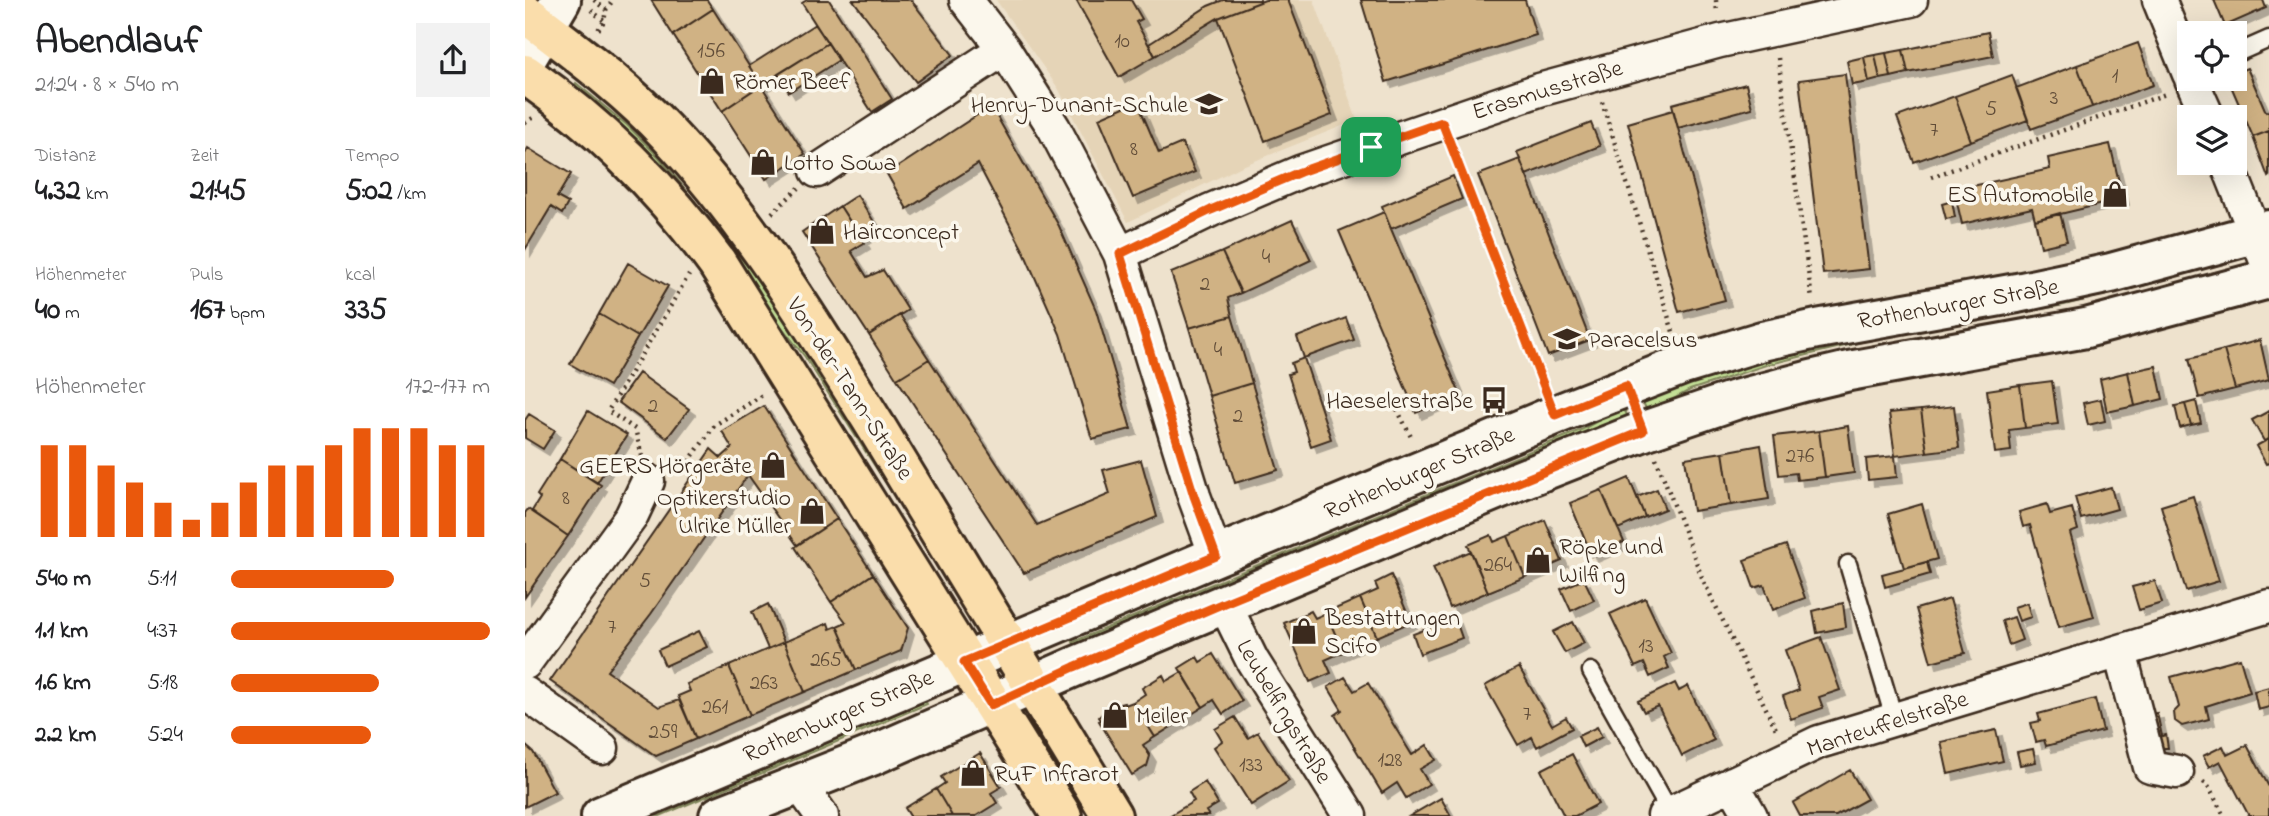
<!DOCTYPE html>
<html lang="de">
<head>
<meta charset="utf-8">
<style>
  body { margin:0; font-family:"Indie Flower",sans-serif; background:#f2f2f2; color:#202124; height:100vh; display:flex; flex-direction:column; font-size:26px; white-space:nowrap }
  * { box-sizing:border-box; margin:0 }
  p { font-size:23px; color:#757577 }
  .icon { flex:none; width:38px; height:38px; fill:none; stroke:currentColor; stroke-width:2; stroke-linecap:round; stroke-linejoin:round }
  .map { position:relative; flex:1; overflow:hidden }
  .drawer { display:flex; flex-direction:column; background:#fff; width:525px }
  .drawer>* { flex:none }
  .tools { position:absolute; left:1652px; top:21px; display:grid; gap:14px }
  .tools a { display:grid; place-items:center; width:70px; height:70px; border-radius:0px; background:#fff; box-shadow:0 7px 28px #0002; font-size:35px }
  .pin { position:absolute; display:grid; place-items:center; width:60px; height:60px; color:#fff; margin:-30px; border-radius:14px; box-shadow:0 4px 10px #0006 }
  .round { display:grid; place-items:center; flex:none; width:74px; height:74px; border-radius:0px; background:#f2f2f2 }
  .overview { display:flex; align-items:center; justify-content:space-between; height:119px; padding:0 35px }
  h1 { font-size:38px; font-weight:700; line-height:52px }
  .stats { display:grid; grid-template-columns:repeat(3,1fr); gap:10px; height:119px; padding:7px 35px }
  .stats div { display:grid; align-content:center }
  .stats b { font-size:30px; font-weight:700 }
  .stats small { font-size:19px; font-weight:400 }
  .stats p { font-size:19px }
  .chart { height:196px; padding:14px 35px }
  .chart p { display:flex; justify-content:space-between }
  .chart svg { width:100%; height:126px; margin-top:7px; stroke:#ea580c; stroke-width:6 }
  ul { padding:0 35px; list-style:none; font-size:23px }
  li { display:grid; grid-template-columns:112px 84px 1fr; align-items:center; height:52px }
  li i { height:18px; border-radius:9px; background:#ea580c }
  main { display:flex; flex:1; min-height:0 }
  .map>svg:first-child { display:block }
  .built { fill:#e5d4b7 }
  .green { fill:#c3df96; stroke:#7f845a; stroke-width:2 }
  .building { fill:#d0b284; stroke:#3b2a1e; stroke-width:2; filter:url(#shadow) }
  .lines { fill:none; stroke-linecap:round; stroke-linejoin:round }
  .service-casing { stroke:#3b2a1e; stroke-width:21 }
  .minor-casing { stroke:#3b2a1e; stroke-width:37 }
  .tertiary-casing { stroke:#3b2a1e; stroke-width:44 }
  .secondary-casing { stroke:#3b2a1e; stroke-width:44 }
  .primary-casing { stroke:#3b2a1e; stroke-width:44 }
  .path { stroke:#3b2a1e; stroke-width:4.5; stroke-dasharray:2 5; stroke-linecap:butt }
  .service { stroke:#fbf7ec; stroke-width:16 }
  .minor { stroke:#fbf7ec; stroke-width:32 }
  .tertiary { stroke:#fbf7ec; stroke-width:38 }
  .secondary { stroke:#fbf7ec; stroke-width:38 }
  .primary { stroke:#faddab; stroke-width:38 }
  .route-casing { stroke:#fff; stroke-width:14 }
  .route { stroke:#ea580c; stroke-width:9 }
  .labels { text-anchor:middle; stroke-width:7; stroke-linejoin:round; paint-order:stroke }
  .number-label { font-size:21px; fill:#604c38 }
  .poi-label { font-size:24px; fill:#3b2a1e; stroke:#fbf7ec; text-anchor:start }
  .street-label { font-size:24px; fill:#3b2a1e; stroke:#fbf7ec }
</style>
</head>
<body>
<main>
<section class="drawer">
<div class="overview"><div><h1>Abendlauf</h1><p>21:24 · 8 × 540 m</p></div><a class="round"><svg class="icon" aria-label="share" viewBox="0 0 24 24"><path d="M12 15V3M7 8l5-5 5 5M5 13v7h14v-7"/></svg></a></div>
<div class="stats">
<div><p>Distanz</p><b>4.32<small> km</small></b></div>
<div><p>Zeit</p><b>21:45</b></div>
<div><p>Tempo</p><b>5:02<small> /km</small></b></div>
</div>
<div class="stats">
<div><p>Höhenmeter</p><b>40<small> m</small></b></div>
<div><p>Puls</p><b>167<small> bpm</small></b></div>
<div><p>kcal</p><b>335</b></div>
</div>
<div class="chart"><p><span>Höhenmeter</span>172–177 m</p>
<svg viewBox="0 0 160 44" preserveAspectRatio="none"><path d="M5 44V12M15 44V12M25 44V19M35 44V25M45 44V32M55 44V38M65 44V32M75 44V25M85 44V19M95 44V19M105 44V12M115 44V6M125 44V6M135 44V6M145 44V12M155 44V12"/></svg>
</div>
<ul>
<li><b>540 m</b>5:11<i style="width:63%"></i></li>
<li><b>1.1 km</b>4:37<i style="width:100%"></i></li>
<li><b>1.6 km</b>5:18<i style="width:57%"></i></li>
<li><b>2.2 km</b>5:24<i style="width:54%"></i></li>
</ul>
</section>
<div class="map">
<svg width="1744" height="816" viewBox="0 0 1744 816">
  <defs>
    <filter id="shadow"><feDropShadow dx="6" dy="6" stdDeviation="0" flood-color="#0004"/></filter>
  </defs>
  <rect width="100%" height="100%" fill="#eee2cd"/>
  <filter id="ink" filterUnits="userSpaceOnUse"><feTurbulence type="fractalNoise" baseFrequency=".0143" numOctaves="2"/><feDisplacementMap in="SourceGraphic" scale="14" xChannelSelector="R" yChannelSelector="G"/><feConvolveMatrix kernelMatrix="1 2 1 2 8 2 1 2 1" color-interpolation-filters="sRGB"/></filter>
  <g filter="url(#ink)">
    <path class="built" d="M471,0H789L832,120L717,166L603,222L533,88Z"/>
    <path class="green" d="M51,83L102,125L134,157L272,327L435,599L280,357L229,291L47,90Z
      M1698,262L1625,284L1539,305L1349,339L1241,365L1165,390L1123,413L1116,398L1213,364Z
      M1098,407L1105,421L553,650L548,642L1058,429Z
      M397,694L402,704L135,816H106Z"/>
    <path class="building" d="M126,0H182L188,9L148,35Z
      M282,0H304L367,99L347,112L277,3Z
      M328,0H386L428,55L391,82Z
      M551,0H606L617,19L611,22L630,56L594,77Z
      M698,0H735V2L693,18L630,56L624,44L683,6Z
      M740,0H763L807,115L740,141L693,18Z
      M836,0H1000L1011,35L861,82Z
      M1689,0H1738L1741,8L1700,26Z
      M188,9L236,85L197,111L148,35Z
      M290,24L303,43L236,85L224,66Z
      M1463,32L1468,56L1383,73L1378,50Z
      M303,43L314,60L264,92L253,74Z
      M1613,43L1628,85L1567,107L1552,65Z
      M1378,50L1383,73L1366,77L1361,53Z
      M1361,53L1366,77L1355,79L1350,55Z
      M1350,55L1355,79L1344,82L1339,57Z
      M1339,57L1344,82L1327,85L1322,61Z
      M1552,65L1567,107L1506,129L1491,88Z
      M1722,68L1741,112L1744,111V131L1728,137L1703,79H1710V73Z
      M1320,74L1344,269L1298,274L1274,80Z
      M1487,75L1503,120L1446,141L1430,96Z
      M1221,84L1227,108L1153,128L1147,104Z
      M236,85L280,154L241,179L197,111Z
      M1430,96L1446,141L1389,162L1372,117Z
      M612,101L634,153L657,143L670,172L608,198L574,118Z
      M466,106L534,226L571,310L606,429L567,439L535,334L498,250L453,164L382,209L362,174Z
      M1148,110L1200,300L1154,312L1103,123Z
      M1066,123L1075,146L1001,175L992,152Z
      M1744,131V176L1743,177L1728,137Z
      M1585,144L1598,199L1510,220L1507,208L1437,224L1429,190L1525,169L1523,158Z
      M3,148L46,174L32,197L43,203L37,214L26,207L0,250V154Z
      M995,159L1065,340L1023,356L953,175Z
      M928,176L937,199L866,229L857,206Z
      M332,195L353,228L336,239L315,206Z
      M1427,201L1430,217L1421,219L1417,204Z
      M315,206L339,243L326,251L342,277L358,270L383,310L344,335L277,232Z
      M859,212L935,394L891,413L814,231Z
      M1535,213L1542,241L1516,247L1510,220Z
      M767,220L786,260L716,293L697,252Z
      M697,252L716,293L703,298L707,316L664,328L646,273Z
      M103,263L143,286L113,337L74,314Z
      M74,314L113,337L84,386L45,364Z
      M375,315L404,359L372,379L344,335Z
      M707,316L727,383L684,396L664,328Z
      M821,318L829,340L779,358L772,337Z
      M1735,340L1744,380L1710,389L1699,350Z
      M1699,350L1710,389L1674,398L1664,359Z
      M779,358L806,439L786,446L763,374L769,372L766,363Z
      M404,359L512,525L585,494L578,470L616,460L632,517L499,573L372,379Z
      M1631,366L1638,399L1610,406L1603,372Z
      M1603,372L1610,406L1582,412L1575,379Z
      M114,373L164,409L142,438L93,402Z
      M1527,381L1533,424L1500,428L1495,385Z
      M727,383L753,470L710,483L684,396Z
      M1495,385L1500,428L1484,430L1486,451L1470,453L1462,390Z
      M1576,399L1580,421L1563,425L1558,403Z
      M1671,401L1676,423L1666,425L1660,404Z
      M1660,404L1666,425L1655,428L1650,406Z
      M239,406L312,519L272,545L223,475L126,614L82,671L134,707L154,700L171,739L131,756L25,681L186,449L196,458L207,448L197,431Z
      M1429,406L1434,448L1402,452L1396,410Z
      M1396,410L1402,452L1370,456L1364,413Z
      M63,411L102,435L72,483L35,459Z
      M1744,411V439L1739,441L1727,420Z
      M4,414L30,430L18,449L0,438V420Z
      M1323,426L1329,473L1300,477L1294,431Z
      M1294,431L1300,477L1272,480L1271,473L1254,475L1249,436Z
      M1744,439V463L1741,464L1731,446Z
      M1236,445L1244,499L1206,505L1198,452Z
      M1198,452L1206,505L1168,511L1160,458Z
      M1370,456L1372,477L1343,480L1341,459Z
      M35,459L76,485L43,536L7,511L15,498L12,495Z
      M1104,478L1120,517L1093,529L1076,490Z
      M1586,487L1592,509L1556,519L1550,497Z
      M1132,489L1140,509L1120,517L1112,497Z
      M1076,490L1099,542L1067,556L1045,503Z
      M1668,496L1694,581L1661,591L1636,506Z
      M1397,504L1412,559L1379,568L1363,514Z
      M1522,504L1525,514L1547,508L1553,530L1545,533L1569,617L1534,627L1505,525L1498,527L1494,512Z
      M3,509L43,536L0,597V513Z
      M312,519L348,574L306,602L270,547Z
      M1020,520L1037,561L1000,577L983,536Z
      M966,535L969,542L983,536L1000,577L963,592L943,545Z
      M1261,545L1280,598L1248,610L1239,585L1229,588L1219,560Z
      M946,551L963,592L925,608L908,567Z
      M1402,562L1405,574L1360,587L1357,574Z
      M348,574L383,628L376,651L331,670L312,626L321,622L306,602Z
      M866,575L886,622L852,637L835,598L853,590L850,583Z
      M1059,579L1069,600L1046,611L1036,589Z
      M1630,581L1637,603L1614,610L1607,587Z
      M835,598L852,637L818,652L801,613Z
      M1120,598L1146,653L1139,657L1144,668L1125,677L1119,663L1110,667L1085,614Z
      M1425,599L1440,653L1406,662L1391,609Z
      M1318,603L1321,627L1292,633L1288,611Z
      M1502,603L1506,617L1494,621L1489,607Z
      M243,604L259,642L243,649L227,612Z
      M786,611L790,618L801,613L818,652L800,660L806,673L785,682L759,623Z
      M1489,617L1497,640L1484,645L1477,621Z
      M930,618L937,638L895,654L888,634Z
      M1048,622L1059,643L1040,653L1028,632Z
      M303,623L305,629L312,626L331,670L280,692L259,642Z
      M174,631L182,647L140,666L133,650Z
      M1296,637L1315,690L1294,697L1298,708L1266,719L1258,696L1274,690L1260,650Z
      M259,642L280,692L225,715L204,666Z
      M688,654L717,701L698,714L689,700L678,707L654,668L672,657L675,662Z
      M1715,658L1725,692L1681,706L1684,719L1657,726L1650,721L1649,712L1654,707L1646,677Z
      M204,666L225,715L171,739L153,696L165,691L162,684Z
      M994,667L1027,725L1041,717L1047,728L1012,747L1007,737L993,745L960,686Z
      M657,672L678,707L630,737L608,702L620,694L617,688L638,675L641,681Z
      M820,677L829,691L843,683L887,755L902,745L911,760L895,769L904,784L881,798L872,783L857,793L810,715L817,710L803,687Z
      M1150,683L1154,691L1163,686L1189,740L1157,756L1133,706L1119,712L1113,701Z
      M1744,687V707L1733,710L1729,691Z
      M1570,699L1578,731L1521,746L1519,740L1511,742L1506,723L1515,721L1513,714Z
      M608,702L630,737L618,745L625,756L622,766L607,775L574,721L576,720L574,717L583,707L599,703L600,705Z
      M1632,713L1637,736L1641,735L1643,748H1629L1619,715Z
      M710,717L723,738L733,732L764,781L726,805L689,747L697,741L690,729Z
      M1072,727L1077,737L1058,747L1053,736Z
      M1471,730L1478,761L1423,774L1416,742Z
      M0,745L8,752L30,792L0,807Z
      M1722,745L1744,787V816H1724L1695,761L1684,767L1678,756L1698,746L1702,755Z
      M1508,749L1511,762L1495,765L1492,752Z
      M455,753L476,787L466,793L472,803L451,816H427L411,789L420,783L416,777Z
      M1047,754L1073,804L1050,816H1039L1016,770Z
      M1325,770L1342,799L1311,816H1275L1268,803Z
      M680,782L693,804L681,811L684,816H644L669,801L664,792Z
      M411,789L427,816H385L380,808Z
      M916,798L926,816H885Z"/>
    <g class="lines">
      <defs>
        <path id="service" d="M1710,54L1744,39
          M1323,564L1369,718
          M1066,671L1145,812"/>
        <path id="minor" d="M441,0L479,49L529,128L595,254L669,496L691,556
          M1634,0L1664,74
          M1666,79L1683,117
          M1702,163L1744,268
          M292,171L479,49
          M595,254L686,210L775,172L1014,90L1195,41L1386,0
          M699,603L727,660L825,816
          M1595,652L1625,767L1652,772
          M0,663L106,517L123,481
          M0,693L77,748
          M1207,783L1226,816
          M275,785L297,816
          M1139,816L1294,742L1744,606"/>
        <path id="tertiary" d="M0,61L36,0"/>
        <path id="secondary" d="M76,816L691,556L1030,415L1158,365L1237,341L1292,329L1492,293L1586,273L1744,230
          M194,816L346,756L549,667L995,480L1119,431L1210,400L1282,381L1324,371L1561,328L1744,279"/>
        <path id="primary" d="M0,13C49,51 99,87 142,133C225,221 289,327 353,430C432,558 508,688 587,816
          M0,74C76,127 138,189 192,263L537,816"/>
      </defs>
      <use href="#service" class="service-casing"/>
      <use href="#minor" class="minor-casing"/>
      <use href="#tertiary" class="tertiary-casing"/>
      <use href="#secondary" class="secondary-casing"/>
      <use href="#primary" class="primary-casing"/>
      <path class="path" d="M69,0L81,10L79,21L73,30
        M1191,0L1192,13
        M66,10L79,21
        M81,10L88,0
        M1253,58L1287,299
        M1077,102L1149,335
        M0,123L8,118
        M928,149L1019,386
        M1406,177L1641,94
        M247,213L274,188
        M869,403L887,439
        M117,456L110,429L83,411L164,275
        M1131,458L1178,580L1252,731
        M148,473L157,471L190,425L239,394
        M1678,782L1682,784L1699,816"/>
      <use href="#service" class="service"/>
      <use href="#minor" class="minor"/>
      <use href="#tertiary" class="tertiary"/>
      <use href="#secondary" class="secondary"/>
      <use href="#primary" class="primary"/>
    </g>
  </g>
  <g class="lines" filter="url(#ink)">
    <defs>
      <path id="route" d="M917,122L1030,415L1101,386L1118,431L699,603L549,667L466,705L439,662L691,556L669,496L595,254L686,210L775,172Z"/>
    </defs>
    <use href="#route" class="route-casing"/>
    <use href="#route" class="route"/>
  </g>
  <defs>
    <symbol id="shop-bare" viewBox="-9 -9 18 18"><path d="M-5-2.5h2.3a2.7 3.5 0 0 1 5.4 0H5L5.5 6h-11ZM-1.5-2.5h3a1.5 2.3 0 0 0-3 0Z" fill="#3b2a1e" stroke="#fbf7ec" stroke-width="2.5" paint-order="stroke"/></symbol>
    <symbol id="school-bare" viewBox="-9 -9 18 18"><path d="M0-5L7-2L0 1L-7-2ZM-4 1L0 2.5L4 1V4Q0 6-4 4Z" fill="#3b2a1e" stroke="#fbf7ec" stroke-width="2.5" paint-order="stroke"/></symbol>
    <symbol id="bus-bare" viewBox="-9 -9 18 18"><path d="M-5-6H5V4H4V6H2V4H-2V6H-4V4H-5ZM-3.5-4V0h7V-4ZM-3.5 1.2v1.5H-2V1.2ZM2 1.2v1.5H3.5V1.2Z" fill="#3b2a1e" stroke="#fbf7ec" stroke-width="2.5" paint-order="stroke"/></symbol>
  </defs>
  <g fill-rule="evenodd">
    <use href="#shop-bare" x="168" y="62" width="38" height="38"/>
    <use href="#school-bare" x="665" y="85" width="38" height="38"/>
    <use href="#shop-bare" x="219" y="143" width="38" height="38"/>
    <use href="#shop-bare" x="1571" y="175" width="38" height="38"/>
    <use href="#shop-bare" x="278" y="212" width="38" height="38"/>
    <use href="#school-bare" x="1023" y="320" width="38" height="38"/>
    <use href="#bus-bare" x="950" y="381" width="38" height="38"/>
    <use href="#shop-bare" x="229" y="446" width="38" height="38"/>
    <use href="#shop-bare" x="268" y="492" width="38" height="38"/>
    <use href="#shop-bare" x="994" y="541" width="38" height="38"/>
    <use href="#shop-bare" x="760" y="612" width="38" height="38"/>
    <use href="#shop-bare" x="571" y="696" width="38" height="38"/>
    <use href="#shop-bare" x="429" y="754" width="38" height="38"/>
  </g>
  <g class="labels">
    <g class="number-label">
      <text x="597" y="47">10</text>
      <text x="186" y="57">156</text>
      <text x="1590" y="82">1</text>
      <text x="1529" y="104">3</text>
      <text x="1466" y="115">5</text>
      <text x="1409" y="136">7</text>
      <text x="609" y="155">8</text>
      <text x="741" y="263">4</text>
      <text x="680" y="290">2</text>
      <text x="693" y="356">4</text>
      <text x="128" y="412">2</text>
      <text x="713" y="422">2</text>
      <text x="1275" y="462">276</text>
      <text x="41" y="504">8</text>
      <text x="973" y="571">264</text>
      <text x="120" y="587">5</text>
      <text x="87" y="633">7</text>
      <text x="1121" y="652">13</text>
      <text x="301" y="666">265</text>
      <text x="239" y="689">263</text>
      <text x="190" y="713">261</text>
      <text x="1002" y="720">7</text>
      <text x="138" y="738">259</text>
      <text x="865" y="766">128</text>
      <text x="726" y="771">133</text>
    </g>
    <g class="poi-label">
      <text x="208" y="89">Römer Beef</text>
      <text x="663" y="112" text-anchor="end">Henry-Dunant-Schule</text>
      <text x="259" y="170">Lotto Sowa</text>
      <text x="1569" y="202" text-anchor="end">ES Automobile</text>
      <text x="318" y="239">Hairconcept</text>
      <text x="1063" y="347">Paracelsus</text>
      <text x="948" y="408" text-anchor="end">Haeselerstraße</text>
      <text x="227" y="473" text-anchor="end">GEERS Hörgeräte</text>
      <text x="266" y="505" text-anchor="end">Optikerstudio<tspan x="266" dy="28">Ulrike Müller</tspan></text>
      <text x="1034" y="554">Röpke und<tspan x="1034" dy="28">Wilfing</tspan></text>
      <text x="800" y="625">Bestattungen<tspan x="800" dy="28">Scifo</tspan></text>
      <text x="611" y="723">Meiler</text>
      <text x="469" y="781">RuF Infrarot</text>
    </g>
    <g class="street-label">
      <text transform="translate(1022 89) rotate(-17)" y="8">Erasmusstraße</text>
      <text transform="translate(1433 303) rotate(-10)" y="8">Rothenburger Straße</text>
      <text transform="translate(326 388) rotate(57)" y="8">Von-der-Tann-Straße</text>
      <text transform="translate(894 472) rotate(-23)" y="8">Rothenburger Straße</text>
      <text transform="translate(760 711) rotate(59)" y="8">Leubelfingstraße</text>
      <text transform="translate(313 715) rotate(-23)" y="8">Rothenburger Straße</text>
      <text transform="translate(1362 723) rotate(-18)" y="8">Manteuffelstraße</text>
    </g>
  </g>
</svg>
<div class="tools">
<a><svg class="icon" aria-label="locate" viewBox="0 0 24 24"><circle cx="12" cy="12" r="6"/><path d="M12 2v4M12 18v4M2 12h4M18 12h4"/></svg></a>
<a><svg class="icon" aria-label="layers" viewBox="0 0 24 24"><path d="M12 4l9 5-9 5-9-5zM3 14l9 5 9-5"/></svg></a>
</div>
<div class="pin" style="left:846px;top:147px;background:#1e9e55"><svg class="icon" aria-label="arrive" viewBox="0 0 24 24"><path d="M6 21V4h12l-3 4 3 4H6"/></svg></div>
</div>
</main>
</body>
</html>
